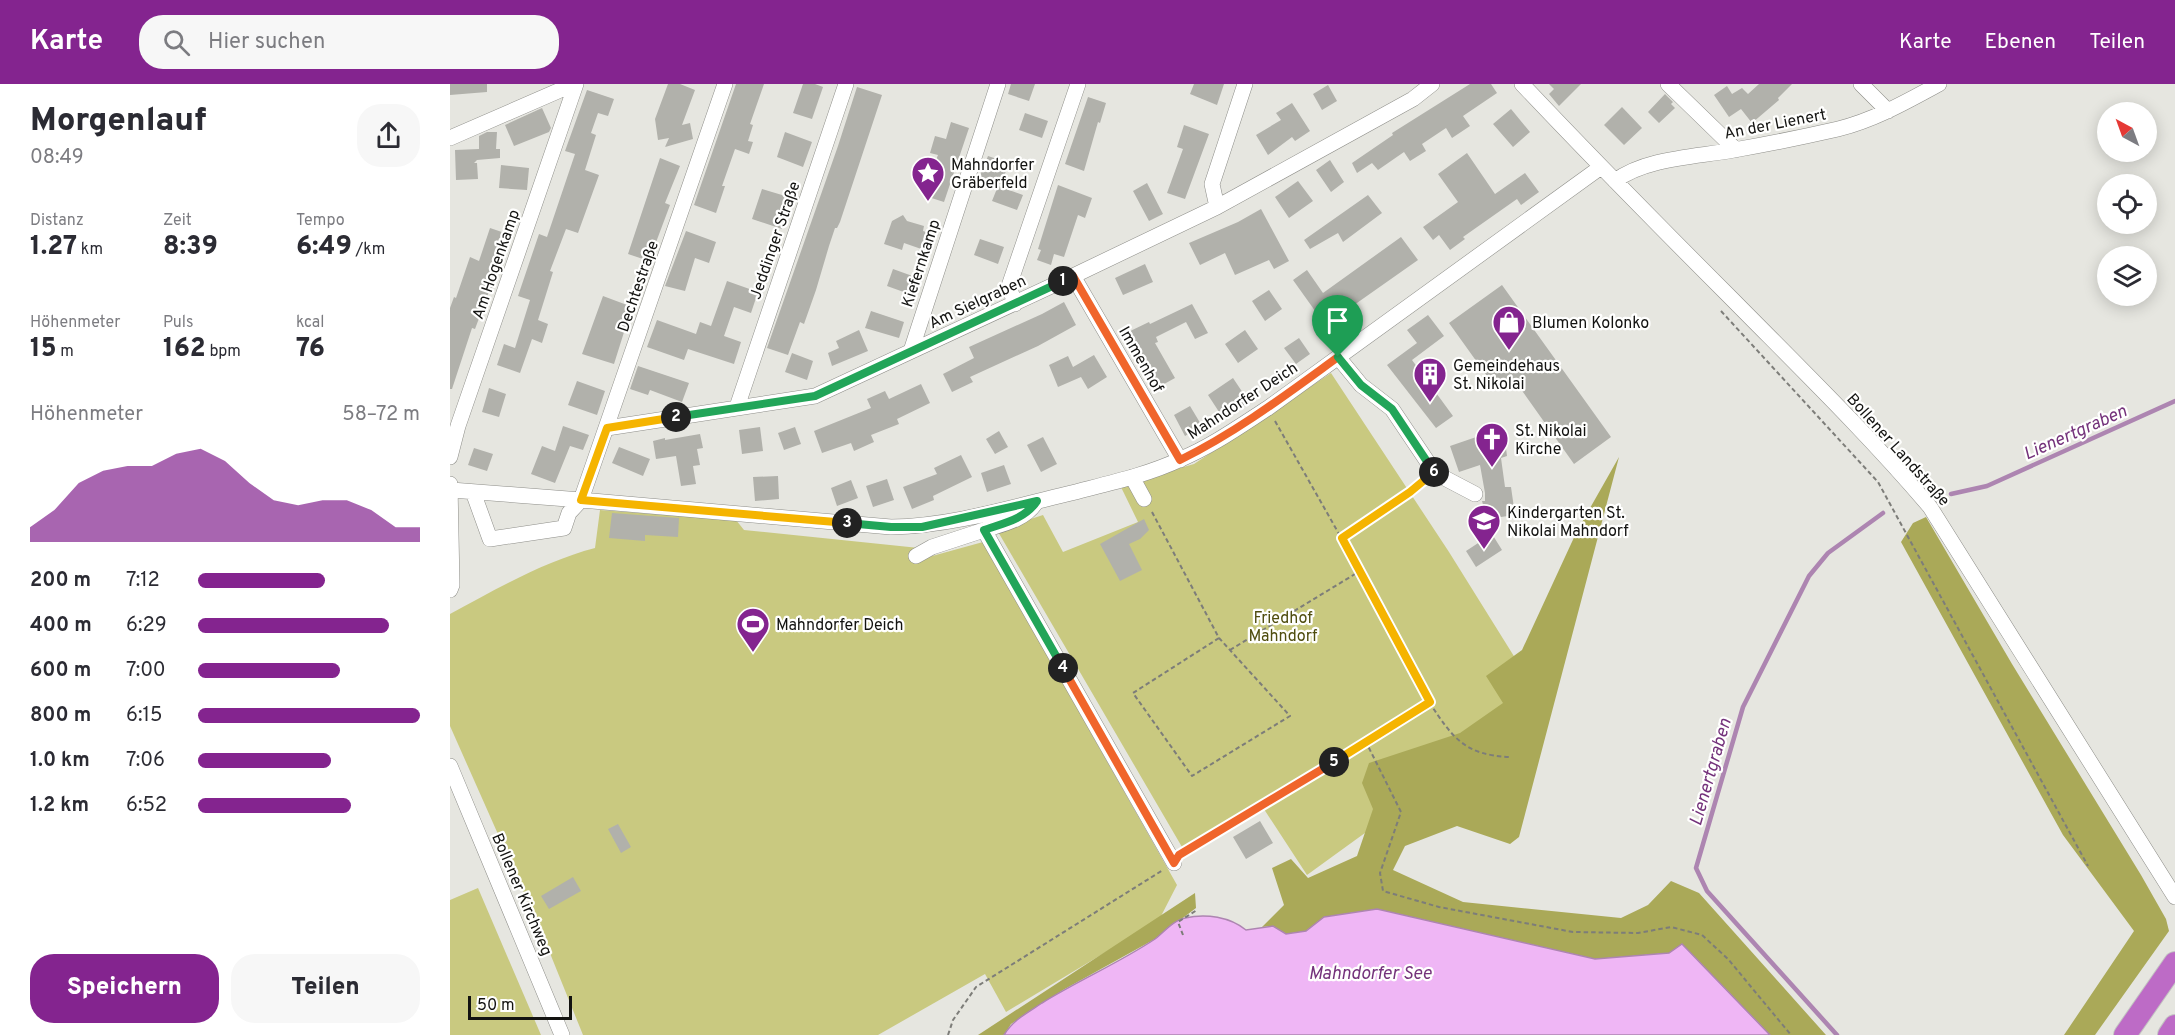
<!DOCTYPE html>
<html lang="de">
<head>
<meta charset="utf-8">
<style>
  body { margin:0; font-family:Overpass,sans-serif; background:#f7f7f7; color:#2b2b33; height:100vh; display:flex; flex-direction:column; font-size:22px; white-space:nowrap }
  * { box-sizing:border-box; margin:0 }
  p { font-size:20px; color:#7c7c81 }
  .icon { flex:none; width:33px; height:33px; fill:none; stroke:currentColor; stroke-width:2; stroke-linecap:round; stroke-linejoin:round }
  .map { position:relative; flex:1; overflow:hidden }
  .side { display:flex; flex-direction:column; background:#fff; width:450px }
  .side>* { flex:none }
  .needle { width:39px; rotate:319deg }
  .tools { position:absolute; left:1647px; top:18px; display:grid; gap:12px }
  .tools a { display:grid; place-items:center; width:60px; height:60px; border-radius:50%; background:#fff; box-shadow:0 3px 15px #0003; font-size:30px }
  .scale { position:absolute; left:18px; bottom:15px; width:104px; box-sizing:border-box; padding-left:6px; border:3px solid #131311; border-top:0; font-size:16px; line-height:21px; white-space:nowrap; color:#131311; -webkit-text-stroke:4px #fffffe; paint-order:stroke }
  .pin { position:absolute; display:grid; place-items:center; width:51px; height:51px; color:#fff; margin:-62px -26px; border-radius:50% 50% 50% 0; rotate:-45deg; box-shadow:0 0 6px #0007 }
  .pin .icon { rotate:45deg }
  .km { position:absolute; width:30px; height:30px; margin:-15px; border-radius:50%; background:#222; color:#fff; font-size:16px; line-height:30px; text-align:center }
  .round { display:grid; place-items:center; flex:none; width:63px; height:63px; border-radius:24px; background:#f7f7f7 }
  .headline { display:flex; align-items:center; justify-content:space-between; height:102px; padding:0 30px }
  h1 { font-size:33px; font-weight:800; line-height:45px }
  .figures { display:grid; grid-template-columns:repeat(3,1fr); gap:9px; height:102px; padding:6px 30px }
  .figures div { display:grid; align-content:center }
  .figures b { font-size:26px; font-weight:800 }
  .figures small { font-size:16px; font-weight:400 }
  .figures p { font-size:16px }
  .chart { height:168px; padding:12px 30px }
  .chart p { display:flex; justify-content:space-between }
  .chart svg { width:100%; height:108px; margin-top:6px; fill:#84248f; opacity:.7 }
  .button { display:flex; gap:12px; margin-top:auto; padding:12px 30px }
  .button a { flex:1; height:69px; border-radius:24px; background:#84248f; color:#fff; font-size:24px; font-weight:800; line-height:69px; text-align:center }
  .button a+a { background:#f7f7f7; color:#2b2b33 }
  ul { padding:0 30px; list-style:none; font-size:20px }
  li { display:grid; grid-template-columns:96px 72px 1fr; align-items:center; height:45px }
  li i { height:15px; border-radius:8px; background:#84248f }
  header { display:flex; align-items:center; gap:36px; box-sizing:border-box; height:84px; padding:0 30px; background:#84248f; color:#fff }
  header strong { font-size:28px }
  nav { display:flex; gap:33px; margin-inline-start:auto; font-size:21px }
  .search { width:420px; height:54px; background:#f7f7f7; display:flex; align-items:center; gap:15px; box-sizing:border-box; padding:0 21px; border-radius:24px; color:#7c7c81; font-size:22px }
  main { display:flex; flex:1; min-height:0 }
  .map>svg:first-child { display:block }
  .green { fill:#c9c980 }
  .forest { fill:#aaa958 }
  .water { fill:#efb6f5; stroke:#ad85b1; stroke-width:1.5 }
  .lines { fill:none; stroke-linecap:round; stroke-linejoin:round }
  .stream { stroke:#ad85b1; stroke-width:4.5 }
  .building { fill:#b1b1ab }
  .minor-casing { stroke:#8e8e89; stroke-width:16 }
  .highway-casing { stroke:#c2c2c1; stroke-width:24 }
  .path { stroke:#7d7d79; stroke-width:2; stroke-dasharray:4.5 3; stroke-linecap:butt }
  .minor { stroke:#fff; stroke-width:15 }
  .highway { stroke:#bd6bc6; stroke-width:22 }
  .split-1-casing { stroke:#fff; stroke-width:12 }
  .split-2-casing { stroke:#fff; stroke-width:12 }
  .split-3-casing { stroke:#fff; stroke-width:12 }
  .split-4-casing { stroke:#fff; stroke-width:12 }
  .split-5-casing { stroke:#fff; stroke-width:12 }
  .split-6-casing { stroke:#fff; stroke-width:12 }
  .split-7-casing { stroke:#fff; stroke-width:12 }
  .split-1 { stroke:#f0652b; stroke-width:8 }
  .split-2 { stroke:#22a559; stroke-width:8 }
  .split-3 { stroke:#f5b400; stroke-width:8 }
  .split-4 { stroke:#22a559; stroke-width:8 }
  .split-5 { stroke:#f0652b; stroke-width:8 }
  .split-6 { stroke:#f5b400; stroke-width:8 }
  .split-7 { stroke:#22a559; stroke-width:8 }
  .labels { text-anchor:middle; stroke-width:4.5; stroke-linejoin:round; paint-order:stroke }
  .street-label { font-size:16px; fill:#131311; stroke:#fffffe }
  .poi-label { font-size:16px; fill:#131311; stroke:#fffffe; text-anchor:start }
  .park-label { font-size:16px; fill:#4f4d0e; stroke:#fffffe }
  .water-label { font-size:18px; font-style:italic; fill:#74327b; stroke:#fffffe }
</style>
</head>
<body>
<header>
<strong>Karte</strong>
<div class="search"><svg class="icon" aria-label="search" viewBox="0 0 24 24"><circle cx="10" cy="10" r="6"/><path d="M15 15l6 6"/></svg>Hier suchen</div>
<nav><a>Karte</a><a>Ebenen</a><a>Teilen</a></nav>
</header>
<main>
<section class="side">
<div class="headline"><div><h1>Morgenlauf</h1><p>08:49</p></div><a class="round"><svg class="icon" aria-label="share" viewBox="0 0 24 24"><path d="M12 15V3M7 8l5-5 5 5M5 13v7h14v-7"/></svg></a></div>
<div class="figures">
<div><p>Distanz</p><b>1.27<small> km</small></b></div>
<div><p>Zeit</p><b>8:39</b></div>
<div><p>Tempo</p><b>6:49<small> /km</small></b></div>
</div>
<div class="figures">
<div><p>Höhenmeter</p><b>15<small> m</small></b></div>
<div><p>Puls</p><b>162<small> bpm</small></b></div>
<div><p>kcal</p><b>76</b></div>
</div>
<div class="chart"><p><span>Höhenmeter</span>58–72 m</p>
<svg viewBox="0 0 160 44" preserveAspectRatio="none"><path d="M0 44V38L10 31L20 20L30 15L40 13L50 13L60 8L70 6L80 11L90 20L100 27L110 29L120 27L130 27L140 31L150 38L160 38V44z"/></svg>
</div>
<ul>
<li><b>200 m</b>7:12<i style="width:57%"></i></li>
<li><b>400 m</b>6:29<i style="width:86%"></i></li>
<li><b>600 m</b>7:00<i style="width:64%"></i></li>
<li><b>800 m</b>6:15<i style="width:100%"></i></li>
<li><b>1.0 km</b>7:06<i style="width:60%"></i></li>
<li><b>1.2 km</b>6:52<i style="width:69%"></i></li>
</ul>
<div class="button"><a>Speichern</a><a>Teilen</a></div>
</section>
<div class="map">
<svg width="1725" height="951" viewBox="0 0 1725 951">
  <rect width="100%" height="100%" fill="#e6e6e0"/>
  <path class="green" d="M881,289L999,468L1082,601L1068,638L857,791L810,719L732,763L547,446L593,431L613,468L688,438L670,401L744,380Z
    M150,426L286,436L294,446L469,464L475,474L533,458L727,801L709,836L556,928L535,890L428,951H133L91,847L0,642V530C46,505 95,477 145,464Z
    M28,804L91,951H0V816Z"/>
  <path class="forest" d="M1169,373L1069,753L1060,760L1007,742L955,762L943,786L1013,818L1171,834L1198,821L1221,797L1249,809L1376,951H1320L1233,861L1219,869L1145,875L927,825L874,833L856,847L836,850L823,842L812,843L834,821L822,784L841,775L858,794L907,772L923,725L912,699L919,679L1010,649L1053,619L1036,592L1072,566L1127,447Z
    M1476,433L1562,580L1691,791L1716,835L1719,847L1645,951H1614L1684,847L1613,751L1451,458L1463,439Z
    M745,809L746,824L705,855L613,906L561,940L554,951H528Z"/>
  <path class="water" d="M927,825L1145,875L1219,869L1232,860L1320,951H554C563,936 577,929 592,919C629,896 669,879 705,855C714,848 724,836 735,834C756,829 780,833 796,846L823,842L836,850L856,847L874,833Z"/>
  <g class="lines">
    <path class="stream" d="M1501,410L1537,402L1725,317
      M1387,951L1257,807L1246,784L1293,623L1359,492L1378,469L1433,429"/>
  </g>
  <path class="building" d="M0,0H37V8L0,11Z
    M218,0H230L245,6L232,41L240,39L243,55L215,63L219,54L208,56L205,35Z
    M286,0H314L300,40L303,41L298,57L303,58L299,70L285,65L272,102H275L266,129L244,121Z
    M353,0H365L373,3L362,35L343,29Z
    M561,0H585L579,17L558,10Z
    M744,0H774L767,21L740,10Z
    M1020,0H1041L1047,9L1013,32L1020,42L1002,54L996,44L972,60L976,67L960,77L954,68L928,86L922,79L907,89L902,79L943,51L942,49Z
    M1099,0H1131L1109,22L1099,10L1104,5Z
    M1309,0H1342L1328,14L1329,16L1302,39L1291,25L1279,33L1264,11L1277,2L1282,10L1292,4L1298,10Z
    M878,1L887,17L872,26L863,10Z
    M407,3L432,11L390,138L387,144H385L379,162L366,206L354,240L350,238L338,271L317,264L388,62Z
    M137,6L164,15L158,32L148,29L141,49L146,51L135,86L149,91L128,149L116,145L100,187L103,188L88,236L98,240L92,259L82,255L70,289L47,281L54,260L65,264L80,216L68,212L89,150L97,153L125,70L115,67Z
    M1215,10L1223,18L1221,20L1225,24L1209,39L1198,28Z
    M638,13L656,19L650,39L648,38L634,87L615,80Z
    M842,19L860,47L845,57L842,53L818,71L806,51L831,36L826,29Z
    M1172,23L1192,44L1174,61L1154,41Z
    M92,24L101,44L99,48L64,62L55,41Z
    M1061,25L1080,48L1063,63L1043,40Z
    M575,29L598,37L592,54L569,46Z
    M501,38L519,44L494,118L472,111L488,71L480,69L485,52L496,55Z
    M734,41L759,50L735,115L717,109L733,65L727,63Z
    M37,48H47L46,65H50V74L27,76L24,79H27L28,95L6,96L5,66L29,65V52Z
    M335,48L362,58L353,83L327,73Z
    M1017,69L1045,110L1075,89L1089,108L1071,121L1067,115L1013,153L1015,155L1000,166L989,151L983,156L973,143L1008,118L988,90Z
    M538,72L559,79L551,100L530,92Z
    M210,74L230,82L215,119L220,121L199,177L178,170Z
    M880,76L894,98L881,108L866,86Z
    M51,81L79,84L77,106L49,104Z
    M848,97L863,117L839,134L825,113Z
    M697,99L713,130L699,137L683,107Z
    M608,101L642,114L635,134L628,131L614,173L604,170L601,181L587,176L591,166L588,165Z
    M548,102L573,111L567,126L542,117Z
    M312,105L342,114L332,145L302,135Z
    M918,111L932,129L893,158L888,149L860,165L854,156Z
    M811,125L839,177L824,185L819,176L785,191L775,169L750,181L739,159L788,138Z
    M453,131L457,137L474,142L473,147L482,150L477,167L454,159L452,166L434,160L442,137Z
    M40,144L61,151L42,205H40L25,245L22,244L2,305H0V224L4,213L6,214L20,173L29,177Z
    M236,147L266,158L259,179L245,174L235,207L215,202Z
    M951,153L968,176L887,233L895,244L877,257L862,236L868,231L843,196L857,186L873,209Z
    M530,155L554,163L548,180L524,171Z
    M695,180L703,198L673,211L665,194Z
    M443,185L468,194L462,211L437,202Z
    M277,197L308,208L301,229L284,223L274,252L291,258L284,280L238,265L234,276L197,263L207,236L246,250L250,238L261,242Z
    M1052,201L1161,353L1124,380L1063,294L1047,306L999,239Z
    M819,206L832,225L815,237L802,217Z
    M153,212L185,224L177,246L175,245L164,280L132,270Z
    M614,218L626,241L588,262L520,293L523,298L502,308L493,290L524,274L519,263L592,230Z
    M742,220L758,249L745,255L736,238L706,253L708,258L705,259L725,294L705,305L685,268L683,269L674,250L699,238L700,240Z
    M421,227L454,238L449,254L415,244Z
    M978,231L994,252L962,276L1003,332L986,344L937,281L967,259L957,246Z
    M409,246L418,267L382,282L378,269L389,264L386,257Z
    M795,246L808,265L788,279L775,260Z
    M849,254L860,270L846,280L834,264Z
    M342,269L363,277L357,296L335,288Z
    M644,271L657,293L638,305L631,293L608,303L599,281L618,272L623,283Z
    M188,282L239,299L232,318L200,306L198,311L180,305Z
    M783,294L799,318L773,334L758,311Z
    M127,297L155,307L147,331L118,321Z
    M471,300L480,319L447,335L449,340L421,351L424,358L404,367L401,359L372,369L364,347L421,324L417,315L435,307L439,315Z
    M39,304L56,310L49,333L32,328Z
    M740,322L752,342L735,352L724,331Z
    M1043,339L1055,357L1057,372L1051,374L1055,403H1061L1065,431L1037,435L1032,417H1035V409L1030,381L1009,388L1000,362L1035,350L1034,342Z
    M113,342L139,351L133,366L120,362L105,399L81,390L92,362L105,367Z
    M310,343L313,367L292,370L289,346Z
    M345,343L351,360L334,366L328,349Z
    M549,347L558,363L545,370L536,355Z
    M250,350L253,364L247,365L250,381L243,382L246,400L231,402L226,372L206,375L203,357L215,354V356Z
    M593,353L607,380L591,388L577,361Z
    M169,363L200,375L193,392L162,379Z
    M24,364L43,370L37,387L18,381Z
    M511,371L522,393L483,412L484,416L462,425L453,403L487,390L484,384Z
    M554,381L561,400L537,408L531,389Z
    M328,392L329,415L305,417L303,393Z
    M437,395L444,416L423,423L416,402Z
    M401,396L408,414L387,422L381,404Z
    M162,429L229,434L228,453L195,451V457L159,454Z
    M694,435L699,446L690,455L679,460L692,486L670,497L650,460Z
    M1042,450L1052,466L1026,483L1016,467Z
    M810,737L823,759L796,775L783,753Z
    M168,740L181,763L171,769L158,745Z
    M123,793L131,807L99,825L91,812Z"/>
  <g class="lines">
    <defs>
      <path id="minor" d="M1072,0C1141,73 1211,144 1282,215C1349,283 1418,350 1480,423L1725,813
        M1218,0L1286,66
        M1411,0L1438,27
        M0,54L124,0
        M1165,97C1195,74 1246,73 1284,66C1318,60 1353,53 1388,45C1424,36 1456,18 1489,0
        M767,123L762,100L795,0
        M623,192L730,376
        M565,220L559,202L628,0
        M461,267L548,0
        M888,273L911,301L942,325L985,389L1025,410
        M287,323L396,0
        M157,344L365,312L623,192L767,123L963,15L982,0
        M0,373L8,342L126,0
        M682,393L694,415
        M0,400L2,501L0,506
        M1,406L131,416L441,443C501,442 559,424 617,410C655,400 695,392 731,375C762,362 790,342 818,324L1151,83
        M23,408L40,455L114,444L119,429L131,416L275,0
        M585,420C574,436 552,440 534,446L724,779
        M466,472L482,463L534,446
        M0,682L112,951"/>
      <path id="highway" d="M1675,951L1725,879
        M1719,951L1725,942"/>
    </defs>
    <use href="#minor" class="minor-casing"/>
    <use href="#highway" class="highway-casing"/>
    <path class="path" d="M1271,227L1428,398L1638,782
      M825,337L910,487L979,618
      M702,428L769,554L840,632L742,692L683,609L769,554
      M892,454L974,398
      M780,566L910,487
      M916,658L979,618C1003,654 1014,671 1060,673
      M735,767L916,658L951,728L930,789L933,807L989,823L1123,848L1188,849L1221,843L1252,851L1278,875L1341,951
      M733,851L728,838L747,826
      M498,951L503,936L526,903L713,786"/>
    <use href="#minor" class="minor"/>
    <use href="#highway" class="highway"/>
  </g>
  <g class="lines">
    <defs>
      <path id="split-1" d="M613,197L623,192L730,376C787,348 837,310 888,273"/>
      <path id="split-2" d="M226,333L365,312L613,197"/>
      <path id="split-3" d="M226,333L157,344L131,416L397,439"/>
      <path id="split-4" d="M397,439L441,443H472L587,417C575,435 554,439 534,446L613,584"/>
      <path id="split-5" d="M613,584L724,779L729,771L884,678"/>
      <path id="split-6" d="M884,678L980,618L892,454L960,408L984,388"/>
      <path id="split-7" d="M888,273L911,301L942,325L984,388"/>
    </defs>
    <use href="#split-1" class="split-1-casing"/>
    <use href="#split-2" class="split-2-casing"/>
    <use href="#split-3" class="split-3-casing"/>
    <use href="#split-4" class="split-4-casing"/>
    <use href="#split-5" class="split-5-casing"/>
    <use href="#split-6" class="split-6-casing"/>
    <use href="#split-7" class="split-7-casing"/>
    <use href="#split-1" class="split-1"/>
    <use href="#split-2" class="split-2"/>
    <use href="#split-3" class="split-3"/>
    <use href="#split-4" class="split-4"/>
    <use href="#split-5" class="split-5"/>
    <use href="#split-6" class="split-6"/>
    <use href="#split-7" class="split-7"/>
  </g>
  <defs>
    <symbol id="sight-pin" viewBox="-11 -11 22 30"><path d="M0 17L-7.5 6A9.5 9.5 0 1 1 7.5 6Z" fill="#84248f" stroke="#fffffe"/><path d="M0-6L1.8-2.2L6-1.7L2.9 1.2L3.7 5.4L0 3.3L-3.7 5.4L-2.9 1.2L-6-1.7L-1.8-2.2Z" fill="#fff"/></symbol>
    <symbol id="shop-pin" viewBox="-11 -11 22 30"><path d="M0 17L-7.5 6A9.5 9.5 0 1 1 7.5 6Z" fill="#84248f" stroke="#fffffe"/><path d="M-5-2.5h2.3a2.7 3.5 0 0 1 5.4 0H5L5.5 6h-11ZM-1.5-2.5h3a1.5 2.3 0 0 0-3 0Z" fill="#fff"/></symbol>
    <symbol id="building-pin" viewBox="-11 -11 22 30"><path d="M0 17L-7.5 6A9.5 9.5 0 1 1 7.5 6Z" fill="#84248f" stroke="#fffffe"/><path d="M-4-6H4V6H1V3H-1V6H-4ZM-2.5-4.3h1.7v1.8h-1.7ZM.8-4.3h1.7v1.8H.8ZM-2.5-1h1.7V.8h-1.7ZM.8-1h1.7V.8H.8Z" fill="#fff"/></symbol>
    <symbol id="church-pin" viewBox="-11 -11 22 30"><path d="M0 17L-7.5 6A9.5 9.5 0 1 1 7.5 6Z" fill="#84248f" stroke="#fffffe"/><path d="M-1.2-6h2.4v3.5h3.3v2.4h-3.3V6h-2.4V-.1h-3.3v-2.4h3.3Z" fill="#fff"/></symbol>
    <symbol id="school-pin" viewBox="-11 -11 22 30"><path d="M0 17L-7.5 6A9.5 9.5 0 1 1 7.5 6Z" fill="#84248f" stroke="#fffffe"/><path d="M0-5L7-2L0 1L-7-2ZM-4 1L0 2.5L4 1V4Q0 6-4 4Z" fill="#fff"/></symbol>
    <symbol id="stadium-pin" viewBox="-11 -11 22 30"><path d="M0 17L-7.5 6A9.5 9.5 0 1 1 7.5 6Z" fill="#84248f" stroke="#fffffe"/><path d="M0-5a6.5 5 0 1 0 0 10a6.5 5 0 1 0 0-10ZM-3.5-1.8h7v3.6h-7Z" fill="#fff"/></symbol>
  </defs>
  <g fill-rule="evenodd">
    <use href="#sight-pin" x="459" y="70" width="38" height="52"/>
    <use href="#shop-pin" x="1040" y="219" width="38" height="52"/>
    <use href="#building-pin" x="961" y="271" width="38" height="52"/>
    <use href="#church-pin" x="1023" y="336" width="38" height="52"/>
    <use href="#school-pin" x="1015" y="418" width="38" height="52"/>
    <use href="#stadium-pin" x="284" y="521" width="38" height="52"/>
  </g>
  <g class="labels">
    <g class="street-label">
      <text transform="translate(1325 39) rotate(-11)" y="6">An der Lienert</text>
      <text transform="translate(324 156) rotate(-71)" y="6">Jeddinger Straße</text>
      <text transform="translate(470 179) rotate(-72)" y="6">Kiefernkamp</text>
      <text transform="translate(45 180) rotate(-71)" y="6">Am Hogenkamp</text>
      <text transform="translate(187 202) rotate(-71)" y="6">Dechtestraße</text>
      <text transform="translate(527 217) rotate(-25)" y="6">Am Sielgraben</text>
      <text transform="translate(692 275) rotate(60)" y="6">Immenhof</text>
      <text transform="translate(792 316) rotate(-33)" y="6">Mahndorfer Deich</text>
      <text transform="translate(1449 365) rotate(48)" y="6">Bollener Landstraße</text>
      <text transform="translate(73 810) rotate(67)" y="6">Bollener Kirchweg</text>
    </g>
    <g class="poi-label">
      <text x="501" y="86">Mahndorfer<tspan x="501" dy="18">Gräberfeld</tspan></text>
      <text x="1082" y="244">Blumen Kolonko</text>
      <text x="1003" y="287">Gemeindehaus<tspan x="1003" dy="18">St. Nikolai</tspan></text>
      <text x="1065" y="352">St. Nikolai<tspan x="1065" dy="18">Kirche</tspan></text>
      <text x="1057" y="434">Kindergarten St.<tspan x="1057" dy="18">Nikolai Mahndorf</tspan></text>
      <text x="326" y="546">Mahndorfer Deich</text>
    </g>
    <g class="park-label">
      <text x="833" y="539">Friedhof<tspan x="833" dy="18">Mahndorf</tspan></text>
    </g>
    <g class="water-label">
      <text transform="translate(1625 348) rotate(-24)" y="6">Lienertgraben</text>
      <text transform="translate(1260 688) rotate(-74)" y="6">Lienertgraben</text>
      <text x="920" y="895">Mahndorfer See</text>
    </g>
  </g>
</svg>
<div class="tools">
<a><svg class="needle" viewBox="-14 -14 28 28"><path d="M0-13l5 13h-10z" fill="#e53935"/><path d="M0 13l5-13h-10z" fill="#7c7c81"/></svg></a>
<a><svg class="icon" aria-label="locate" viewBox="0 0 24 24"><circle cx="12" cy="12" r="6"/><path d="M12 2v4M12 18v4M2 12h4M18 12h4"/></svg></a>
<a><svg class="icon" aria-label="layers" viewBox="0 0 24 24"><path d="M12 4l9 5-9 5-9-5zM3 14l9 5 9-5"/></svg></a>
</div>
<div class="scale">50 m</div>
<div class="pin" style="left:888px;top:273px;background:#1e9e55"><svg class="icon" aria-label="arrive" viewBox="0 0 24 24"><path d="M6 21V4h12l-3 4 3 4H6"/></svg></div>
<b class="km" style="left:613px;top:197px">1</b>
<b class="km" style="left:226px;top:333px">2</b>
<b class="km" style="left:397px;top:439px">3</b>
<b class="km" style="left:613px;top:584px">4</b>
<b class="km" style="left:884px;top:678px">5</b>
<b class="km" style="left:984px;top:388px">6</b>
</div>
</main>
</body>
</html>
